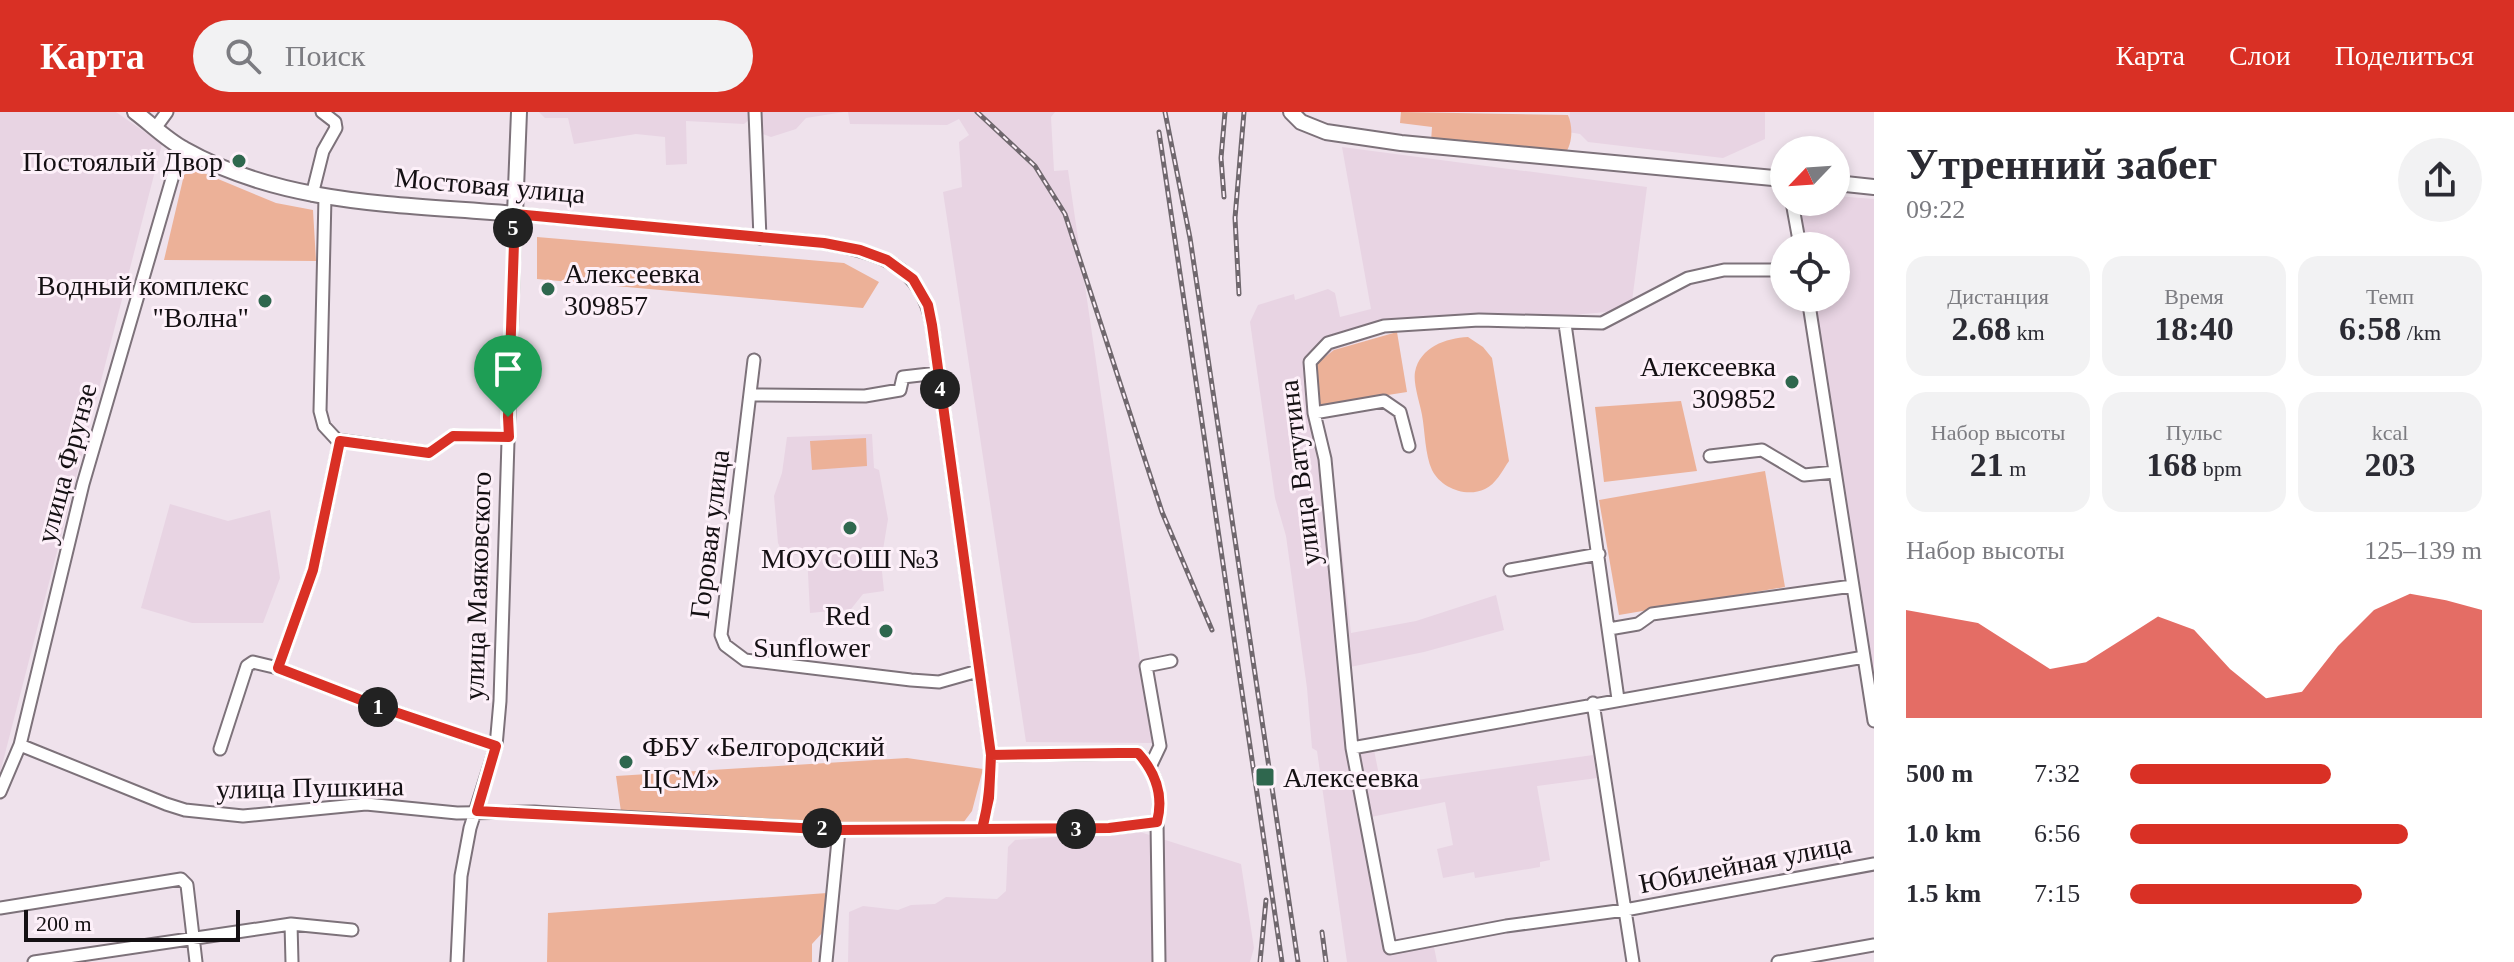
<!DOCTYPE html>
<html lang="ru">
<head>
<meta charset="utf-8">
<style>
  body { margin:0; font-family:"Times New Roman",serif; background:#f2f2f3; color:#2b2b33; height:100vh; display:flex; flex-direction:column; font-size:30px; white-space:nowrap }
  * { box-sizing:border-box; margin:0 }
  p { font-size:26px; color:#7c7c81 }
  .icon { flex:none; width:44px; height:44px; fill:none; stroke:currentColor; stroke-width:2; stroke-linecap:round; stroke-linejoin:round }
  .map { position:relative; flex:1; overflow:hidden }
  .sheet { display:flex; flex-direction:column; background:#fff; width:640px }
  .sheet>* { flex:none }
  .needle { width:52px; rotate:245deg }
  .buttons { position:absolute; left:1770px; top:24px; display:grid; gap:16px }
  .buttons a { display:grid; place-items:center; width:80px; height:80px; border-radius:50%; background:#fff; box-shadow:0 4px 12px #0003; font-size:40px }
  .scale { position:absolute; left:24px; bottom:20px; width:216px; box-sizing:border-box; padding-left:8px; border:4px solid #141013; border-top:0; font-size:22px; line-height:28px; white-space:nowrap; color:#141013; -webkit-text-stroke:6px #fdf0f9; paint-order:stroke }
  .pin { position:absolute; display:grid; place-items:center; width:68px; height:68px; color:#fff; margin:-82px -34px; border-radius:50% 50% 50% 0; rotate:-45deg; box-shadow:0 0 8px #0007 }
  .pin .icon { rotate:45deg }
  .km { position:absolute; width:40px; height:40px; margin:-20px; border-radius:50%; background:#222; color:#fff; font-size:22px; line-height:40px; text-align:center }
  .round { display:grid; place-items:center; flex:none; width:84px; height:84px; border-radius:42px; background:#f2f2f3 }
  .headline { display:flex; align-items:center; justify-content:space-between; height:136px; padding:0 32px }
  h1 { font-size:44px; font-weight:700; line-height:60px }
  .stats { display:grid; grid-template-columns:repeat(3,1fr); gap:12px; height:136px; padding:8px 32px }
  .stats div { display:grid; align-content:center; border-radius:20px; background:#f2f2f3; text-align:center }
  .stats b { font-size:34px; font-weight:700 }
  .stats small { font-size:22px; font-weight:400 }
  .stats p { font-size:22px }
  .chart { height:224px; padding:16px 32px }
  .chart p { display:flex; justify-content:space-between }
  .chart svg { width:100%; height:144px; margin-top:8px; fill:#d93025; opacity:.7 }
  ul { padding:0 32px; list-style:none; font-size:26px }
  li { display:grid; grid-template-columns:128px 96px 1fr; align-items:center; height:60px }
  li i { height:20px; border-radius:10px; background:#d93025 }
  header { display:flex; align-items:center; gap:48px; box-sizing:border-box; height:112px; padding:0 40px; background:#d93025; color:#fff }
  header strong { font-size:38px }
  nav { display:flex; gap:44px; margin-inline-start:auto; font-size:28px }
  .search { width:560px; height:72px; background:#f2f2f3; display:flex; align-items:center; gap:20px; box-sizing:border-box; padding:0 28px; border-radius:44px; color:#7c7c81; font-size:30px }
  main { display:flex; flex:1; min-height:0 }
  .map>svg:first-child { display:block }
  .built { fill:#e8d4e3 }
  .green { fill:#ecb198 }
  .lines { fill:none; stroke-linecap:round; stroke-linejoin:round }
  .minor-casing { stroke:#7d727a; stroke-width:15 }
  .major-casing { stroke:#7d727a; stroke-width:18 }
  .minor { stroke:#fff; stroke-width:11 }
  .major { stroke:#fff; stroke-width:14 }
  .rail-casing { stroke:#70686e; stroke-width:5 }
  .rail { stroke:#fdf0f9; stroke-width:2; stroke-dasharray:6; stroke-linecap:butt }
  .route-casing { stroke:#fff; stroke-width:16 }
  .route { stroke:#d93025; stroke-width:10 }
  .poi-dot { fill:#2f674e; stroke:#fdf0f9; stroke-width:3 }
  .labels { text-anchor:middle; stroke-width:6; stroke-linejoin:round; paint-order:stroke }
  .poi-label { font-size:28px; fill:#141013; stroke:#fdf0f9; text-anchor:end }
  .street-label { font-size:28px; fill:#141013; stroke:#fdf0f9 }
</style>
</head>
<body>
<header>
<strong>Карта</strong>
<div class="search"><svg class="icon" aria-label="search" viewBox="0 0 24 24"><circle cx="10" cy="10" r="6"/><path d="M15 15l6 6"/></svg>Поиск</div>
<nav><a>Карта</a><a>Слои</a><a>Поделиться</a></nav>
</header>
<main>
<div class="map">
<svg width="1874" height="850" viewBox="0 0 1874 850">
  <rect width="100%" height="100%" fill="#efe2ec"/>
  <path class="built" d="M0,0H116L162,32L0,661Z
    M539,0H749V8L744,12L686,9L687,52L666,53L665,25L636,22L574,32L568,6H545Z
    M758,0H844L806,6L796,17L771,25L760,21Z
    M848,0H1055L1051,5L1054,59L1068,58L1152,631L1026,630L943,80L962,75L959,30L969,23L959,7L947,13L850,12Z
    M1570,0H1765V27L1723,46L1588,30L1580,22L1568,20Z
    M1342,35L1647,75L1632,189L1618,199L1376,220L1377,224L1334,238L1318,294L1333,356L1351,521L1416,509L1496,483L1504,518L1424,540L1350,555L1358,630L1372,628L1381,673L1593,643L1597,666L1537,674L1550,748L1540,750V755L1475,766L1474,760L1443,766L1437,737L1453,733L1445,690L1371,705L1394,837L1433,830L1437,850H1347L1317,639L1312,636L1307,576L1286,424L1275,386L1250,210L1258,193L1294,182L1295,188L1328,177L1335,181L1340,205L1371,197Z
    M1836,84L1874,87V565L1814,186H1836V134H1806L1800,98L1802,90H1836Z
    M872,322L874,356L879,358L888,407L881,450L884,479L863,482L851,497L810,501L807,442L784,444L778,431L774,384L782,361L787,325Z
    M170,392L228,409L270,398L280,466L263,511H192L141,496Z
    M1137,719L1241,752L1254,836L1250,850H848L849,800L863,794L898,798L911,793L935,792L946,785L997,787L1006,779L1008,735L1015,728Z"/>
  <path class="green" d="M1401,0L1568,3C1573,15 1573,32 1564,43L1431,30L1432,15L1400,11Z
    M194,57L276,91L313,98L316,149L164,148L184,63Z
    M537,125L844,151L879,170L863,196L537,167Z
    M1397,220L1407,280L1318,294L1316,252L1334,238Z
    M1468,225L1483,235L1492,246L1509,349C1502,359 1496,372 1485,377C1466,386 1441,376 1432,358C1425,343 1425,319 1422,303C1420,291 1413,272 1415,260C1420,235 1446,226 1468,225Z
    M1681,289L1697,359L1604,370L1595,295Z
    M866,326L867,354L812,358L810,329Z
    M1765,359L1785,475L1619,503L1599,388Z
    M907,646L983,657L972,699L963,711L622,707L616,664Z
    M827,781L823,820L812,832V850H547L548,801Z"/>
  <g class="lines">
    <defs>
      <path id="minor" d="M755,0L760,126
        M156,15L167,0
        M312,83L323,39L336,16L335,10L322,0
        M325,85L320,299L324,314L337,328L429,341L453,324L509,325
        M1792,90L1800,134
        M1784,158H1724L1688,166L1602,211L1479,208L1384,214L1328,231L1310,250L1314,301L1325,347L1352,636L1390,836L1506,814L1625,798L1874,752
        M1808,186L1874,609
        M1565,212L1618,587
        M754,248L721,523L725,533L745,548L911,568L939,570L978,559
        M751,283L865,284L900,278L903,265L938,261
        M1314,301L1384,289L1400,300L1409,334
        M1710,344L1762,338L1804,363L1835,360
        M1510,458L1599,442
        M1609,517L1638,512L1652,502L1852,474
        M278,556L313,458L340,329
        M1593,591L1633,850
        M20,633L166,692L185,698L243,704L366,692L457,701L534,700L839,718L1109,716L1157,710C1163,683 1157,661 1138,641L991,643
        M1352,636L1864,545
        M220,637L247,554L253,550L278,556L374,593L496,634
        M1150,655L1160,634L1146,554L1171,549
        M0,680L20,633L83,372L181,36
        M1157,710L1159,850
        M0,796L181,767L187,773L196,850
        M291,812L292,850
        M34,850L291,812L352,818
        M457,850L461,764L470,716L496,634L500,589L515,102L824,131C878,141 921,152 932,213L991,643L989,686L982,717
        M826,850L839,718
        M1778,850L1874,833"/>
      <path id="major" d="M135,0C151,12 167,28 184,37C285,94 402,92 515,102L519,0
        M1291,0L1301,10L1326,20L1401,31L1784,67
        M1836,71L1874,75"/>
    </defs>
    <use href="#minor" class="minor-casing"/>
    <use href="#major" class="major-casing"/>
    <use href="#minor" class="minor"/>
    <use href="#major" class="major"/>
    <defs>
      <path id="rail" d="M977,0L1035,54L1065,102L1162,400L1212,518
        M1165,0L1190,126L1298,850
        M1159,20L1282,850
        M1224,85L1221,46L1225,0
        M1239,182L1235,106L1244,0
        M1322,820L1326,850
        M1260,850L1266,788"/>
    </defs>
    <use href="#rail" class="rail-casing"/>
    <use href="#rail" class="rail"/>
  </g>
  <g class="lines">
    <defs>
      <path id="route" d="M508,305L509,325L453,324L429,341L340,329L313,458L278,556L374,593L496,634L477,699L839,718L982,717L989,686L991,643L1119,641H1138C1156,661 1164,683 1157,710L1109,716L982,717C989,692 990,669 991,643L932,213L928,193L913,167L887,148L860,138L824,131L515,102L508,305"/>
    </defs>
    <use href="#route" class="route-casing"/>
    <use href="#route" class="route"/>
  </g>
  <g class="poi-dot">
    <circle cx="239" cy="49" r="8"/>
    <circle cx="548" cy="177" r="8"/>
    <circle cx="265" cy="189" r="8"/>
    <circle cx="1792" cy="270" r="8"/>
    <circle cx="850" cy="416" r="8"/>
    <circle cx="886" cy="519" r="8"/>
    <circle cx="626" cy="650" r="8"/>
    <rect x="1255" y="655" width="20" height="20" rx="4"/>
  </g>
  <g class="labels">
    <g class="poi-label">
      <text x="223" y="59">Постоялый Двор</text>
      <text x="564" y="171" text-anchor="start">Алексеевка<tspan x="564" dy="32">309857</tspan></text>
      <text x="249" y="183">Водный комплекс<tspan x="249" dy="32">"Волна"</tspan></text>
      <text x="1776" y="264">Алексеевка<tspan x="1776" dy="32">309852</tspan></text>
      <text x="850" y="456" text-anchor="middle">МОУСОШ №3</text>
      <text x="870" y="513">Red<tspan x="870" dy="32">Sunflower</tspan></text>
      <text x="642" y="644" text-anchor="start">ФБУ «Белгородский<tspan x="642" dy="32">ЦСМ»</tspan></text>
      <text x="1283" y="675" text-anchor="start">Алексеевка</text>
    </g>
    <g class="street-label">
      <text transform="translate(490 73) rotate(5)" y="10">Мостовая улица</text>
      <text transform="translate(66 351) rotate(-75)" y="10">улица Фрунзе</text>
      <text transform="translate(1299 361) rotate(-97)" y="10">улица Ватутина</text>
      <text transform="translate(709 422) rotate(-83)" y="10">Горовая улица</text>
      <text transform="translate(477 474) rotate(-88)" y="10">улица Маяковского</text>
      <text transform="translate(310 675) rotate(-1)" y="10">улица Пушкина</text>
      <text transform="translate(1745 751) rotate(-11)" y="10">Юбилейная улица</text>
    </g>
  </g>
</svg>
<div class="buttons">
<a><svg class="needle" viewBox="-14 -14 28 28"><path d="M0-13l5 13h-10z" fill="#e53935"/><path d="M0 13l5-13h-10z" fill="#7c7c81"/></svg></a>
<a><svg class="icon" aria-label="locate" viewBox="0 0 24 24"><circle cx="12" cy="12" r="6"/><path d="M12 2v4M12 18v4M2 12h4M18 12h4"/></svg></a>
</div>
<div class="scale">200 m</div>
<div class="pin" style="left:508px;top:305px;background:#1e9e55"><svg class="icon" aria-label="arrive" viewBox="0 0 24 24"><path d="M6 21V4h12l-3 4 3 4H6"/></svg></div>
<b class="km" style="left:378px;top:595px">1</b>
<b class="km" style="left:822px;top:716px">2</b>
<b class="km" style="left:1076px;top:717px">3</b>
<b class="km" style="left:940px;top:277px">4</b>
<b class="km" style="left:513px;top:116px">5</b>
</div>
<section class="sheet">
<div class="headline"><div><h1>Утренний забег</h1><p>09:22</p></div><a class="round"><svg class="icon" aria-label="share" viewBox="0 0 24 24"><path d="M12 15V3M7 8l5-5 5 5M5 13v7h14v-7"/></svg></a></div>
<div class="stats">
<div><p>Дистанция</p><b>2.68<small> km</small></b></div>
<div><p>Время</p><b>18:40</b></div>
<div><p>Темп</p><b>6:58<small> /km</small></b></div>
</div>
<div class="stats">
<div><p>Набор высоты</p><b>21<small> m</small></b></div>
<div><p>Пульс</p><b>168<small> bpm</small></b></div>
<div><p>kcal</p><b>203</b></div>
</div>
<div class="chart"><p><span>Набор высоты</span>125–139 m</p>
<svg viewBox="0 0 160 44" preserveAspectRatio="none"><path d="M0 44V11L10 13L20 15L30 22L40 29L50 27L60 20L70 13L80 17L90 29L100 38L110 36L120 22L130 11L140 6L150 8L160 11V44z"/></svg>
</div>
<ul>
<li><b>500 m</b>7:32<i style="width:57%"></i></li>
<li><b>1.0 km</b>6:56<i style="width:79%"></i></li>
<li><b>1.5 km</b>7:15<i style="width:66%"></i></li>
</ul>
</section>
</main>
</body>
</html>
